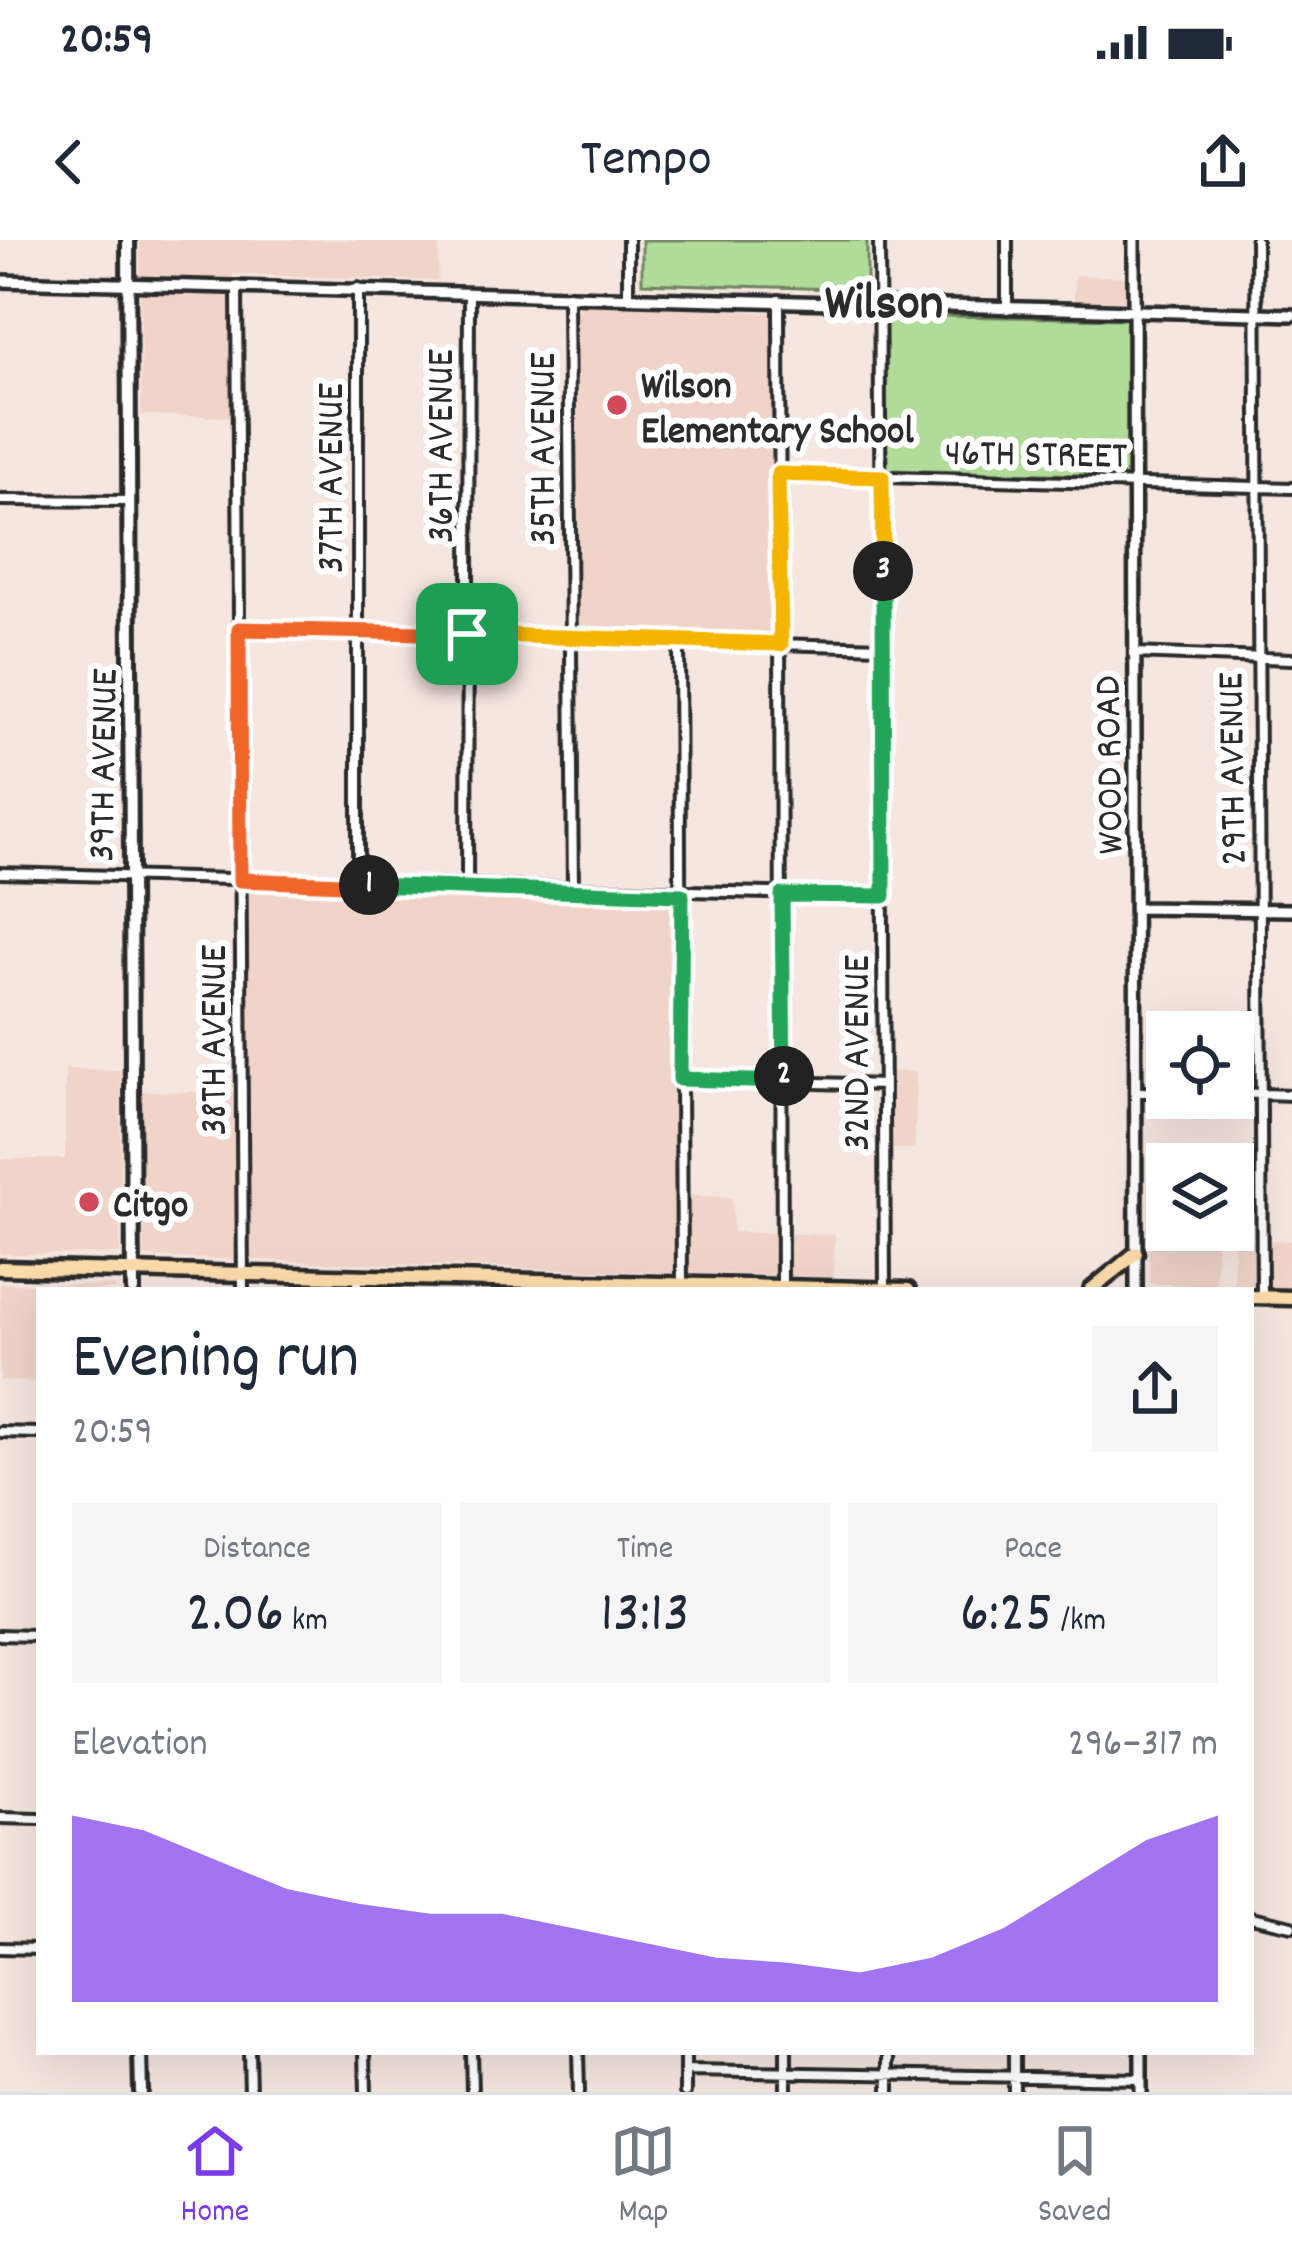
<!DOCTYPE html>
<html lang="en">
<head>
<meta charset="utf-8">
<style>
  body { margin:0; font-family:Dekko,sans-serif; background:#f6f6f7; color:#1f2937; height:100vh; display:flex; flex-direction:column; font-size:45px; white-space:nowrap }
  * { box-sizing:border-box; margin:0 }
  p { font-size:39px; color:#747a83 }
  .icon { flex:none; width:66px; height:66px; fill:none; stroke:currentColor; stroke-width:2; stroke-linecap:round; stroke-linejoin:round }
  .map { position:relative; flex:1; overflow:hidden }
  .panel { position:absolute; left:36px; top:1047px; width:1218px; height:768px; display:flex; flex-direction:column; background:#fff; border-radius:0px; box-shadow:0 12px 48px #0002 }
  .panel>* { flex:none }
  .tools { position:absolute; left:1146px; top:771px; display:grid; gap:24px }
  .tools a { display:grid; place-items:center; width:108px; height:108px; border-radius:0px; background:#fff; box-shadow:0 12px 48px #0002; font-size:60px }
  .pin { position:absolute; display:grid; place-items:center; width:102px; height:102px; color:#fff; margin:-51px; border-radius:24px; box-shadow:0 6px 18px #0006 }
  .km { position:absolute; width:60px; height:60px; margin:-30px; border-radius:50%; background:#222; color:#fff; font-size:33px; line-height:60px; text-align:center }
  .round { display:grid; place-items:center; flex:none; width:126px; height:126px; border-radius:0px; background:#f6f6f7 }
  .headline { display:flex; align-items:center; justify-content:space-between; height:204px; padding:0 36px }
  h1 { font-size:66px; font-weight:600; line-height:90px }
  .metrics { display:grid; grid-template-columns:repeat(3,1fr); gap:18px; height:204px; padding:12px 36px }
  .metrics div { display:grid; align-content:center; border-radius:0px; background:#f6f6f7; text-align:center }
  .metrics b { font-size:60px; font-weight:600 }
  .metrics small { font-size:33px; font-weight:400 }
  .metrics p { font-size:33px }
  .chart { height:336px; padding:24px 36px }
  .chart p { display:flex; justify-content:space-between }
  .chart svg { width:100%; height:216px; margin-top:12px; fill:#7c3aed; opacity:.7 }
  .status { display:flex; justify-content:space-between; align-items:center; height:84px; padding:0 60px; background:#fff; direction:ltr }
  .status svg { height:33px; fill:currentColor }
  header { display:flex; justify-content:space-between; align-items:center; height:156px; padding:0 36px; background:#fff; font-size:54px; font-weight:600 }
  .tabs { display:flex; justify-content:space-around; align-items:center; height:168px; border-top:3px solid #e0e1e3; background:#fff; font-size:33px; color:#747a83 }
  .tabs a { display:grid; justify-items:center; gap:6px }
  .tabs .active { color:#7c3aed }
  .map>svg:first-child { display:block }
  .built { fill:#f0d4ca }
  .green { fill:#b0db99; stroke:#6e8362; stroke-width:3 }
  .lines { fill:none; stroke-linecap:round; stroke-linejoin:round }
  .minor-casing { stroke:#2b2b2b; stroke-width:16 }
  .tertiary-casing { stroke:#2b2b2b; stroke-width:18 }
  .secondary-casing { stroke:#2b2b2b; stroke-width:20 }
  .primary-casing { stroke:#2b2b2b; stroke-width:21 }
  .minor { stroke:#fff; stroke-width:8 }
  .tertiary { stroke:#fff; stroke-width:9 }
  .secondary { stroke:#fff; stroke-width:10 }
  .primary { stroke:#fcdcab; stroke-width:12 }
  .split-1-casing { stroke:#fff; stroke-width:24 }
  .split-2-casing { stroke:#fff; stroke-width:24 }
  .split-3-casing { stroke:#fff; stroke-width:24 }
  .split-4-casing { stroke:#fff; stroke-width:24 }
  .split-1 { stroke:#f0652b; stroke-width:15 }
  .split-2 { stroke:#22a559; stroke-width:15 }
  .split-3 { stroke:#22a559; stroke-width:15 }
  .split-4 { stroke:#f5b400; stroke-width:15 }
  .poi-dot { fill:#d1495b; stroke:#fff; stroke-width:4.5 }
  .labels { text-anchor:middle; stroke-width:12; stroke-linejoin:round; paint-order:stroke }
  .poi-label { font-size:39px; font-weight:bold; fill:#2b2b2b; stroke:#fff; text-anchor:start }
  .street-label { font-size:39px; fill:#2b2b2b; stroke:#fff }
  .district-label { font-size:51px; font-weight:bold; fill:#2b2b2b; stroke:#fff }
</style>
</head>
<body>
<div class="status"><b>20:59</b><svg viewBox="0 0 49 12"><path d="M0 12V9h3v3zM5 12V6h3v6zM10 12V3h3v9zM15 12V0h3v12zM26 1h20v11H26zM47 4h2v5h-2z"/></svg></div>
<header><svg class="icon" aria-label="back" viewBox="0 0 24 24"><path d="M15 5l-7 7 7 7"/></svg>Tempo<svg class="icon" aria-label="share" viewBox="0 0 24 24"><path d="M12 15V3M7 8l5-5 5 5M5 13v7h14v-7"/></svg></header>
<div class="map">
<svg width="1292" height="1852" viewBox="0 0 1292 1852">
  <rect width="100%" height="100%" fill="#f6e6e0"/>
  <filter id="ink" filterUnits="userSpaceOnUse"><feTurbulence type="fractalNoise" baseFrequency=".00833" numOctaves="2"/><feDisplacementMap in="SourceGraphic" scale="24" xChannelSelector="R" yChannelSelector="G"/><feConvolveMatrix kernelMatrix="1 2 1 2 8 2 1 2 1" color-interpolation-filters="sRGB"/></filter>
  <g filter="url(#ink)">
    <path class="built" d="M140,0H439L438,41L233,34V177L141,175Z
      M1074,35L1126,37L1125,60L1074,63Z
      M582,63L774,73L773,395L579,388L577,73Z
      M251,649L671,661L675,955L732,957L733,992L835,995L834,1037L144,1017L142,851L247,853V655Z
      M65,829L121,830L120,1014H0V919H65Z
      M890,831L916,832L915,909H889Z
      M1148,998L1216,999V1047L1150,1043Z
      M1234,999L1292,1001V1049L1234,1047Z
      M0,1043L115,1046V1050H39V1142L0,1141Z"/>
    <path class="green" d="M642,0H867V50L642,43Z
      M885,75L1128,79V236L884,230Z"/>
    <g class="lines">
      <defs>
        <path id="minor" d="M879,0L885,1048
          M1007,0V69
          M1256,0L1262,1057
          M237,46L243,1050
          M568,55L573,650
          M628,56V0
          M779,60L782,1047
          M778,234L1292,248
          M0,260L130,261
          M240,389L884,407
          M679,400L682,1049
          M1134,413L1292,419
          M0,633L884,656
          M358,645V48
          M467,648L469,53
          M680,839L884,845
          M1138,852H1167
          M1233,853L1292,855
          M358,1037V1050
          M0,1192L39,1193
          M0,1395L39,1396
          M0,1578L39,1579
          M1251,1677L1292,1686
          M0,1708L39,1709
          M249,1812L250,1852
          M365,1812L366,1852
          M471,1812L472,1852
          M578,1812L579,1852
          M889,1812V1852
          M1014,1812V1852
          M685,1831L1141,1839
          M685,1852V1812
          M786,1852V1812"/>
        <path id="tertiary" d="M1134,0L1136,1050
          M0,41L1292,75
          M1138,668L1292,670
          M1141,1812V1852"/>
        <path id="secondary" d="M128,0L133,1050
          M140,1812L141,1852"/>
        <path id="primary" d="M0,1028L908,1050
          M1091,1050L1136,1013
          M1251,1057L1292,1058"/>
      </defs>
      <use href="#minor" class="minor-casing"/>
      <use href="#tertiary" class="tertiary-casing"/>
      <use href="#secondary" class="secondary-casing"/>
      <use href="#primary" class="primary-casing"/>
      <use href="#minor" class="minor"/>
      <use href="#tertiary" class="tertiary"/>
      <use href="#secondary" class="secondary"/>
      <use href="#primary" class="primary"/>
    </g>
  </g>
  <g class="lines" filter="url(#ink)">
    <defs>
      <path id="split-1" d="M369,645L240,640L239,389L467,394"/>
      <path id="split-2" d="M369,645L682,655L680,839L784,842V836"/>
      <path id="split-3" d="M784,836L782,655L884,656L883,331"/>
      <path id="split-4" d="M467,394L781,404L778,234L882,237L883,331"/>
    </defs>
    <use href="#split-1" class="split-1-casing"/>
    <use href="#split-2" class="split-2-casing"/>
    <use href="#split-3" class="split-3-casing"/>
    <use href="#split-4" class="split-4-casing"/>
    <use href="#split-1" class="split-1"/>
    <use href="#split-2" class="split-2"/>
    <use href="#split-3" class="split-3"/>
    <use href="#split-4" class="split-4"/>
  </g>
  <g class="poi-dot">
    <circle cx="617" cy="165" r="12"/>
    <circle cx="89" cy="962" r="12"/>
  </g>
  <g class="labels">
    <g class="poi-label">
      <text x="641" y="157">Wilson<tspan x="641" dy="45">Elementary School</tspan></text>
      <text x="113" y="976">Citgo</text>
    </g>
    <g class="street-label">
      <text transform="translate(438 206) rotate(-90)" y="14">36TH AVENUE</text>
      <text transform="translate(540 209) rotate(-90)" y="14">35TH AVENUE</text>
      <text transform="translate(1036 211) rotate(1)" y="14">46TH STREET</text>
      <text transform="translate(328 238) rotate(-90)" y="14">37TH AVENUE</text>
      <text transform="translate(100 525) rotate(-89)" y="14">39TH AVENUE</text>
      <text transform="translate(1106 525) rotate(-91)" y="14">WOOD ROAD</text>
      <text transform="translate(1229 529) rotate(-91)" y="14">29TH AVENUE</text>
      <text transform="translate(211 800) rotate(-90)" y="14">38TH AVENUE</text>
      <text transform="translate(854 813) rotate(-90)" y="14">32ND AVENUE</text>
    </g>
    <g class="district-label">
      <text x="884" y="77">Wilson</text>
    </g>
  </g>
</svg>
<div class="tools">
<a><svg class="icon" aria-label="locate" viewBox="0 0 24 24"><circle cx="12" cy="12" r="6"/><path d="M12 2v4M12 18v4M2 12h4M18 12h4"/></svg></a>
<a><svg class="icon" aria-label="layers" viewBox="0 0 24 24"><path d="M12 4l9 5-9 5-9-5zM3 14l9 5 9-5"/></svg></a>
</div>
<div class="pin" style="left:467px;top:394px;background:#1e9e55"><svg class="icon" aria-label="arrive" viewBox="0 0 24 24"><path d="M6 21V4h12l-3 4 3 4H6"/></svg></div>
<b class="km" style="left:369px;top:645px">1</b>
<b class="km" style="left:784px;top:836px">2</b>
<b class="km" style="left:883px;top:331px">3</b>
<section class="panel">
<div class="headline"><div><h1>Evening run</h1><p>20:59</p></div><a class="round"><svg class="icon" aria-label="share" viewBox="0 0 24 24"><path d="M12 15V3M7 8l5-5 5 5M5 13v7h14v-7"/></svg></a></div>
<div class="metrics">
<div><p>Distance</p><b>2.06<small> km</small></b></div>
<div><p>Time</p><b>13:13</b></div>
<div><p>Pace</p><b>6:25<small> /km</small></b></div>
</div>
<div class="chart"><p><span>Elevation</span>296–317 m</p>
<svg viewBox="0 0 160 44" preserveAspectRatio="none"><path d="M0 44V6L10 9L20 15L30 21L40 24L50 26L60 26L70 29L80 32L90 35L100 36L110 38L120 35L130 29L140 20L150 11L160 6V44z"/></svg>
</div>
</section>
</div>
<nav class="tabs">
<a class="active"><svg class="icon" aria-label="home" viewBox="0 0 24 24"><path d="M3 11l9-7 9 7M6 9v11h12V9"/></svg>Home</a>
<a><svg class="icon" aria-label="map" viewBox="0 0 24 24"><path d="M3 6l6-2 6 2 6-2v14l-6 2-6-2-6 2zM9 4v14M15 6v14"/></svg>Map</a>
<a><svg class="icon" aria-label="saved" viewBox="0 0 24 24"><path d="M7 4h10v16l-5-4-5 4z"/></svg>Saved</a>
</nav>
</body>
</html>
